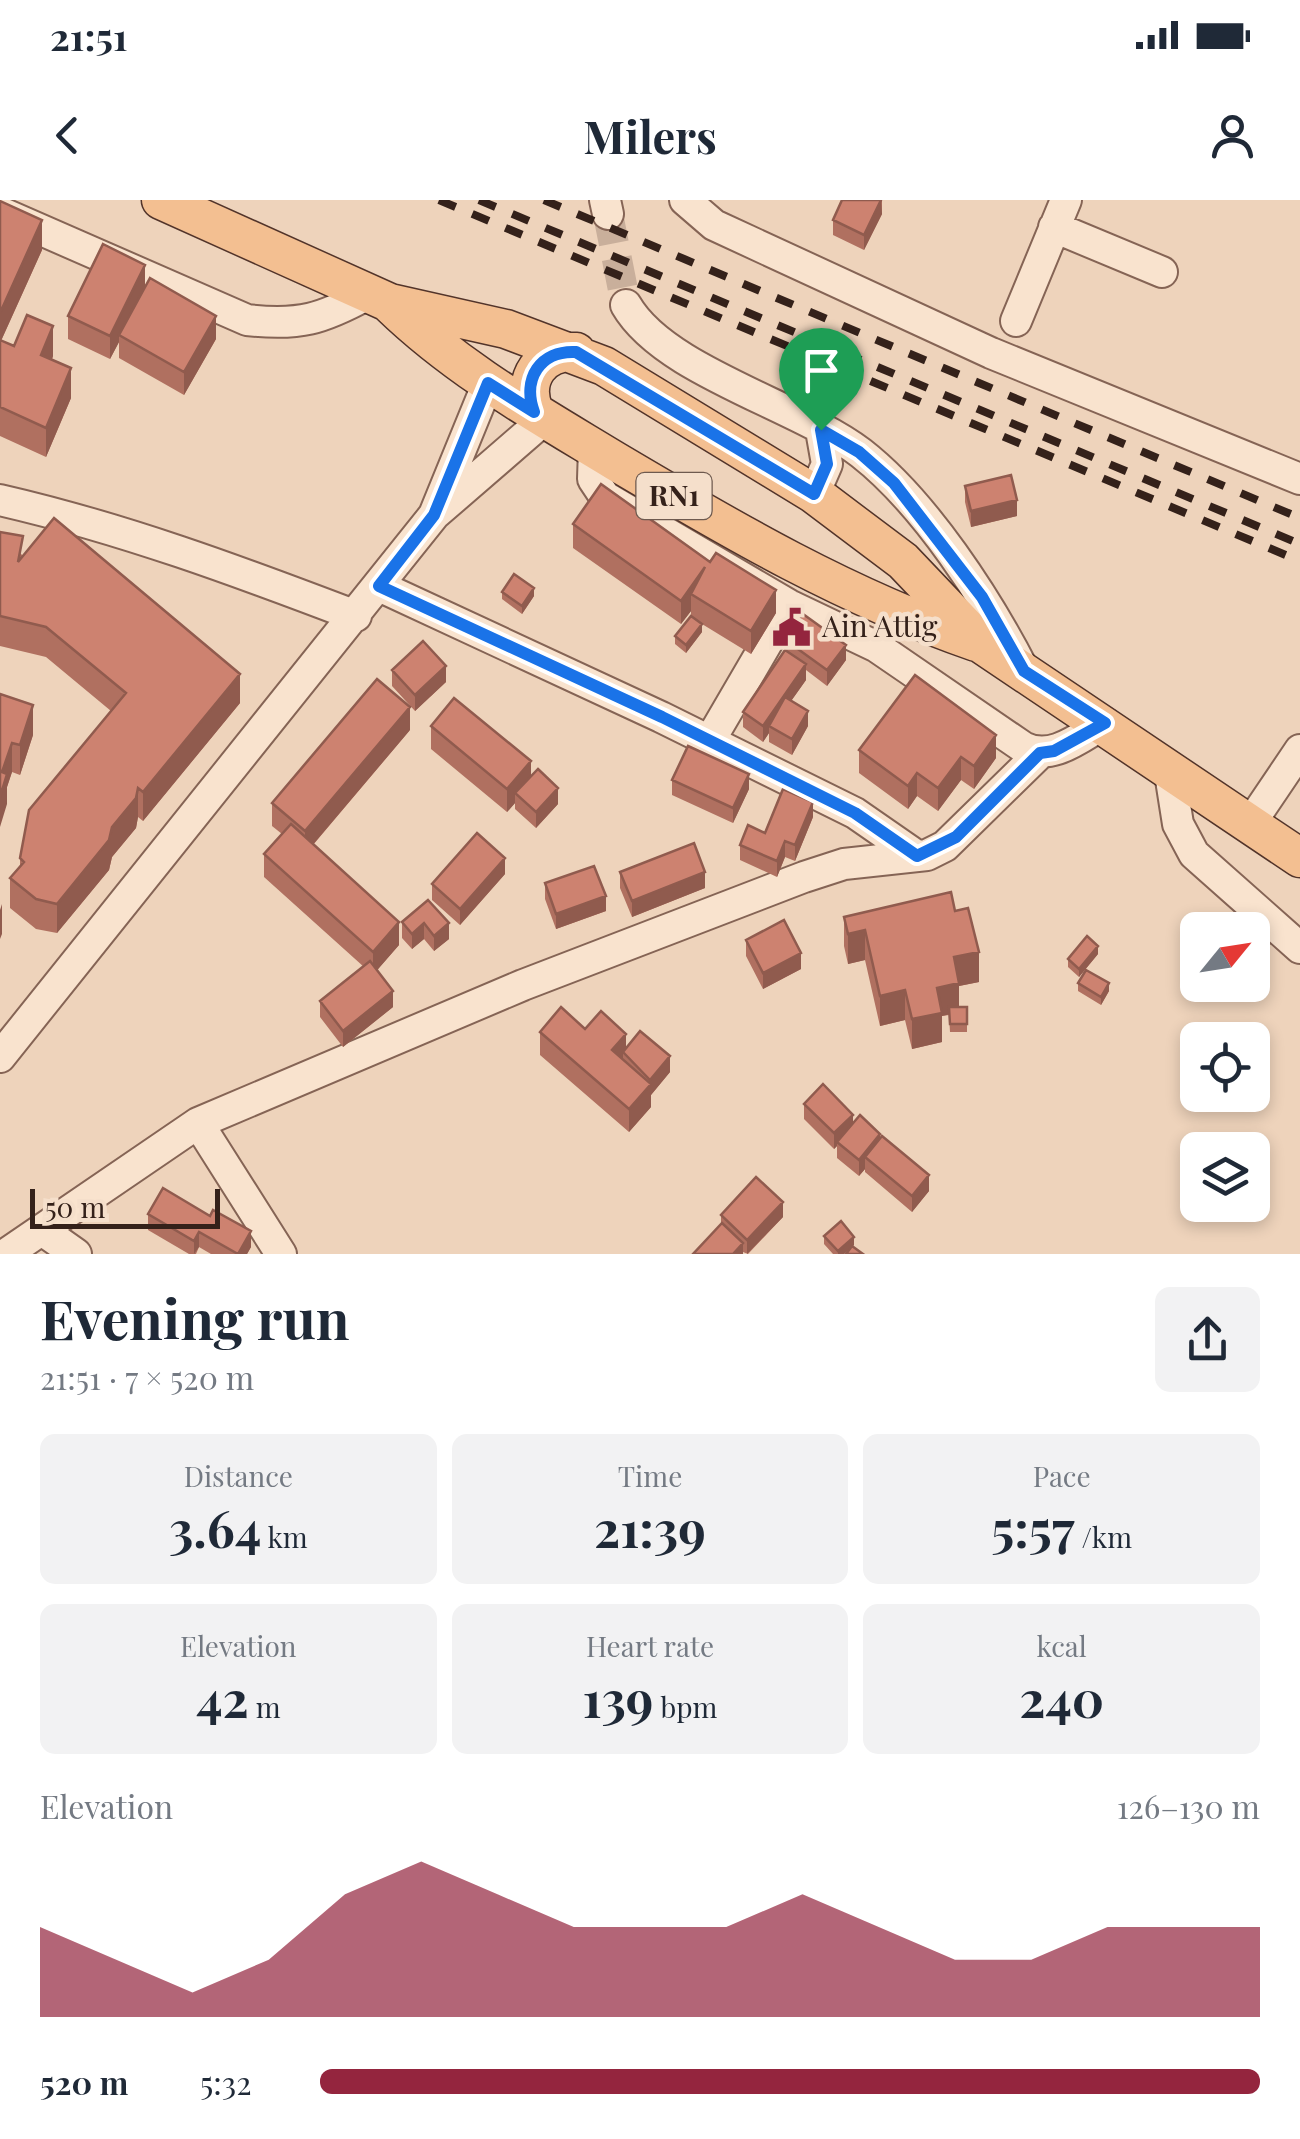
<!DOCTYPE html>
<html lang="en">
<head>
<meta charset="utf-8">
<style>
  body { margin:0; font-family:"Playfair Display",serif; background:#f2f2f3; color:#1f2937; height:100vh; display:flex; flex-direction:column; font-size:38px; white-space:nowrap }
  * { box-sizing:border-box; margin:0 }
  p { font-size:32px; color:#747a83 }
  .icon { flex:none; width:55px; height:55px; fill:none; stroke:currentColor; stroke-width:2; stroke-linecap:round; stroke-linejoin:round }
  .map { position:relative; height:1054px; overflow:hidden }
  .drawer { display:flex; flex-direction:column; background:#fff; flex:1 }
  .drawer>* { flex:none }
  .needle { width:65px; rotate:60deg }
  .buttons { position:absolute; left:1180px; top:712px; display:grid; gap:20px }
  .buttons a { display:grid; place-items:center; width:90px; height:90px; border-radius:15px; background:#fff; box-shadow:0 5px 15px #0003; font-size:50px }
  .scale { position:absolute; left:30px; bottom:25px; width:190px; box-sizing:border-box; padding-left:10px; border:5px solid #34211a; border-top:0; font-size:28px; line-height:35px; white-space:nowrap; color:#34211a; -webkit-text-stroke:8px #f5dfcb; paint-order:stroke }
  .pin { position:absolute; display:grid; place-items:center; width:85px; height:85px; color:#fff; margin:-102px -42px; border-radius:50% 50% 50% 0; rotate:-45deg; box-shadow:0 0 10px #0007 }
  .pin .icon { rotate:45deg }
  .round { display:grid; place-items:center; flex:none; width:105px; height:105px; border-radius:15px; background:#f2f2f3 }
  .overview { display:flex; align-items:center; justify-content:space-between; height:170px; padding:0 40px }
  h1 { font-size:55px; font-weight:700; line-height:75px }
  .metrics { display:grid; grid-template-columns:repeat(3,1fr); gap:15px; height:170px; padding:10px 40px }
  .metrics div { display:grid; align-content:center; border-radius:15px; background:#f2f2f3; text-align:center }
  .metrics b { font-size:50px; font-weight:700 }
  .metrics small { font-size:28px; font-weight:400 }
  .metrics p { font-size:28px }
  .chart { height:280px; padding:20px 40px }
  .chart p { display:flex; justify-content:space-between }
  .chart svg { width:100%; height:180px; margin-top:10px; fill:#94253e; opacity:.7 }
  ul { padding:0 40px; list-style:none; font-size:32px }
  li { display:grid; grid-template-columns:160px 120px 1fr; align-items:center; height:75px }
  li i { height:25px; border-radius:12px; background:#94253e }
  .status { display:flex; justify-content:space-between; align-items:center; height:70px; padding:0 50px; background:#fff; direction:ltr }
  .status svg { height:28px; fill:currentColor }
  header { display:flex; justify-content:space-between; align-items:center; height:130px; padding:0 40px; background:#fff; font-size:45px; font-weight:700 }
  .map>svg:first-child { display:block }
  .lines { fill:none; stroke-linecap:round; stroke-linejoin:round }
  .minor-tunnel { stroke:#c9af9b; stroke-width:30; stroke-dasharray:30 15; stroke-linecap:butt }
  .minor-casing { stroke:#856455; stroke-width:34 }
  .major-casing { stroke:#52342a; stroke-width:41 }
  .minor { stroke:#f9e3ce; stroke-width:30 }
  .major { stroke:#f3bf91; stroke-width:38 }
  .rail { stroke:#34211a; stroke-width:8; stroke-dasharray:18 18; stroke-linecap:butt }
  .wall { fill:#b07060 }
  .shaded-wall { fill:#905b4e }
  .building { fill:#cd8270; stroke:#905b4e; stroke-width:2.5 }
  .route-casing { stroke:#fff; stroke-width:20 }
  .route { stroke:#1a73e8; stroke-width:12 }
  .labels { text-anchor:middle; stroke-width:9; stroke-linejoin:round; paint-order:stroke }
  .shield { fill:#f5dfcb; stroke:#6e5a4f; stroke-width:2.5 }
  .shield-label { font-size:28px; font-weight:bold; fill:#34211a }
  .poi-label { font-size:30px; fill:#34211a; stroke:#f5dfcb; text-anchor:start }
</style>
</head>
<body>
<div class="status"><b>21:51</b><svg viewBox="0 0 49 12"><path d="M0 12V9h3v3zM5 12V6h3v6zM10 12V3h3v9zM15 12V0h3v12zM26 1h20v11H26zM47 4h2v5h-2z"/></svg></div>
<header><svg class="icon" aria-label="back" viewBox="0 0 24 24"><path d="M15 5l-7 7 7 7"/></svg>Milers<svg class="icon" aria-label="person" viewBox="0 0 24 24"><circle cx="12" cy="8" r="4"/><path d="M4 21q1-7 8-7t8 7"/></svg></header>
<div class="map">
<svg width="1300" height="1054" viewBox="0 0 1300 1054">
  <rect width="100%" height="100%" fill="#eed3bb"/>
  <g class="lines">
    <path class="minor-tunnel" d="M608,14L626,105"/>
    <defs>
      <path id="minor" d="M605,0L608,14
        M685,0L714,25L991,153L1300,279
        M0,12L247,120C300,126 322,119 368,94
        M1054,27L1162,72
        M626,105C664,171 798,205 861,253C925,303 987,399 1024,471
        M1016,121L1066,0
        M594,248L593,279L605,297L789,405L877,447L1023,547C1052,562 1080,537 1105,523
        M814,294L827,264L821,230
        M0,300C122,328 238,371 356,416
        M434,315L488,183
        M379,386L661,517L855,613L917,656
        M709,542L789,405
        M1169,567L1178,624L1194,654L1300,748
        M1250,624L1300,550
        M0,857L434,315L546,218
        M198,923L281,1054
        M42,1030L76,1054
        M6,1054L198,923L523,785L804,677L844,664L927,655L945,646L1040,553"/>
      <path id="major" d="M161,0L390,103L506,129L604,166L814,294L903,361L983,445L1300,658
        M390,104C457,169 536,213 615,261C733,331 846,397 976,442
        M534,211C521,179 541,150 576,152"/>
    </defs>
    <use href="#minor" class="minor-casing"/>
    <use href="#major" class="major-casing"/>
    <use href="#minor" class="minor"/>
    <use href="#major" class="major"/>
    <path class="rail" d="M439,0L1300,361
      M479,0L1300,344
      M544,0L1300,318"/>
  </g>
  <path class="wall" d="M882,0V14L864,50L833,35V20Z
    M0,1L42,50L1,141L14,146L53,156L52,160L71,198L46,257L0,236Z
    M145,87L216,139L184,195L119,158V142L110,159L68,139V116Z
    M965,286L1017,316L971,327L965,302Z
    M573,324L776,413L751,454L702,424V432L686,453L675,444V436L691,417V411L681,424L573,348Z
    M0,332L23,356L240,503L143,621L138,617L136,628L112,657L109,670L57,733L36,729L10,708V678L20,666V658L111,511L46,457L0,446Z
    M502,392L534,396L522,414L502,399Z
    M784,439L846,460L827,486L806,470V480L791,501L808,526L792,555L769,542V533L763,542L743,527V512L784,452Z
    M392,470L446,482L415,511L392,486Z
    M0,494L33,535L20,575L12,572L7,587V604Z
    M431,526L531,576L558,604L536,628L515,609V603L507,612L431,549Z
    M410,530L313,645L399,745L377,770L393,807L343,847L320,817V801L364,767L264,677V654L282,634L272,626V603Z
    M859,550L996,558L974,589L961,580L938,611L917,596L908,609L859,573Z
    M672,580L749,589L733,623L672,595Z
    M813,617L795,661L785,657L777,677L740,660V645L765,633Z
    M620,672L705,688L632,717L620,688Z
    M505,674L460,725L432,700V684Z
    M545,683L606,711L556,729L545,699Z
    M844,717L979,782L959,786V807H967V832H950L949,815L942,816V842L912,849L905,820L880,826L865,760L848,764L844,746Z
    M402,722L449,723V739L434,751L424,739L412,749L402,738Z
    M746,740L801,769L763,789L746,756Z
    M1098,754L1079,777L1068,767V759Z
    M1078,783L1109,791L1101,805L1078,791Z
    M585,829L626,847L670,872L651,895V907L629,932L540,855V832Z
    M804,904L853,923L880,937L929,991L912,1012L865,972V969L859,976L837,958V946L834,949L804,919Z
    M148,1014L210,1016L251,1047L247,1054H211L199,1047L196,1054H189L148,1030Z
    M721,1015L783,1017L748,1054L743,1052V1054L721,1024Z
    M824,1036L854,1045L844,1054H833L824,1044Z"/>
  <path class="shaded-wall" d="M881,0L882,14L864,50V35Z
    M42,20V50L0,143V113Z
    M145,65V88L119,135V142L110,159V136Z
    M216,116V139L184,195V172Z
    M53,126V156L41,185V155Z
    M71,168V198L46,257V228Z
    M1017,300V316L971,327V311Z
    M705,367L691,394V411L681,424V401Z
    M534,388V396L522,414V406Z
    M776,390V413L751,454V431Z
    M702,424V432L686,453V445Z
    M846,445V460L827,486V470Z
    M806,464V480L772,528L769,526V533L763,542V526Z
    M446,466V482L415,511V495Z
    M240,474V503L143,621V592Z
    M33,505V535L20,575V545Z
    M410,507V530L305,654V631Z
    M808,511V526L792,555V539Z
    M996,535V558L974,589V566Z
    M12,543V572L7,587V604L0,627V597L2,572Z
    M961,557V580L938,611V588Z
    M531,561V584L515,593V603L507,612V589Z
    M917,573V596L908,609V586Z
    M749,574V589L733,623V608Z
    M138,588V617L136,628L112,657L109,670L57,733V704L112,627Z
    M558,588V604L536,628V612Z
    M813,602V617L795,661V645Z
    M785,641V657L777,677V661Z
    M505,658V674L460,725V709Z
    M705,672V688L632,717V701Z
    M606,696V711L556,729V714Z
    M2,704V734L0,739V710Z
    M399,722V745L373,775V752Z
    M424,723V739L412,749V734Z
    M449,723V739L434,751V736Z
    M865,730V760L848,764V734Z
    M1098,746V754L1079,777V769Z
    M979,752V782L959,786V812L942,816V842L912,849V819L937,788L954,757Z
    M801,753V769L763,789V773Z
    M1109,783V791L1101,805V797Z
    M905,790V820L880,826V796Z
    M393,791V807L343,847V831Z
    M626,834V855L623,852V861L612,850Z
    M670,856V872L651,895V907L629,932V909L650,885V880Z
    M853,915V930L837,942V946L834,949V933Z
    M880,934V950L865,957V969L859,976V960Z
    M929,975V991L912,1012V996Z
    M783,1002V1017L747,1054V1040Z
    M251,1031V1047L247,1054H238Z
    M199,1032V1047L194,1054V1041Z
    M854,1037V1045L844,1054H838V1051Z
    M743,1043V1054H733Z"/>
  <path class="building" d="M842,0H881L864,35L833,20Z
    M0,1L42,20L0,113Z
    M103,44L145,65L110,136L68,116Z
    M150,78L216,116L184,172L119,135Z
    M27,115L53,126L41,155L71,168L46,228L0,207V140L14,146Z
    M1011,275L1017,300L971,311L965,286Z
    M601,284L710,362L716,353L776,390L751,431L691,394L705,367L681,401L573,324Z
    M54,318L240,474L143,592L138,588L136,598L112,627L109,640L57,704L36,699L10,678L24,662L20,658L29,610L126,493L46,427L0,416V332L23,336L18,362Z
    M514,374L534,388L522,406L502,392Z
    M803,414L846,445L827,470L784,439Z
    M691,416L702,424L686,445L675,436Z
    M423,441L446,466L415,495L392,470Z
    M785,450L806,464L763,526L743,512Z
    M915,475L996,535L974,566L961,557L938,588L917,573L908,586L859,550Z
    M377,479L410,507L305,631L272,603Z
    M0,494L33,505L20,545L12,543L2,572L7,574L0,597Z
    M785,497L808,511L792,539L769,526Z
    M454,498L531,561L507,589L431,526Z
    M688,546L749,574L733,608L672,580Z
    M538,569L558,588L536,612L515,593Z
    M783,589L813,602L795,645L785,641L777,661L740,645L748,625L765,633Z
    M291,624L399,722L373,752L264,654Z
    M477,633L505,658L460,709L432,684Z
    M694,643L705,672L632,701L620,672Z
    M594,666L606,696L556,714L545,683Z
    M951,692L955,711L968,708L979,752L954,757L959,783L937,788L942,813L912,819L905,790L880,796L865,730L848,734L844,717Z
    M428,700L449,723L434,736L424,723L412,734L402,722Z
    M784,720L801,753L763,773L746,740Z
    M1087,736L1098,746L1079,769L1068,759Z
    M370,761L393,791L343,831L320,801Z
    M1086,770L1109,783L1101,797L1078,783Z
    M561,807L585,829L601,811L626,834L612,850L651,884L629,909L540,832Z
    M949,807H967V824H950Z
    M640,831L670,856L650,880L623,852Z
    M823,884L853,915L834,933L804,904Z
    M860,915L880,934L859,960L837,942Z
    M882,936L929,975L912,996L865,957Z
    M756,977L783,1002L747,1040L721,1015Z
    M163,988L210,1016L213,1010L251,1031L238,1054L199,1032L194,1041L148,1014Z
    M841,1021L854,1037L838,1051L824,1036Z
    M722,1023L743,1043L733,1054H693Z
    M852,1046L863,1054H846Z"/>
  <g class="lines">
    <defs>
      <path id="route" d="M576,152L814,294L827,264L821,230L859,252L894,283L982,397L1024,471L1105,523L1054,551L1040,553L956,637L917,656L855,613L662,517L379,386L434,315L488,183L534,212C522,179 540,150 576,152Z"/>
    </defs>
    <use href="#route" class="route-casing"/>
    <use href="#route" class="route"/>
  </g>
  <defs>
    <symbol id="civic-bare" viewBox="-9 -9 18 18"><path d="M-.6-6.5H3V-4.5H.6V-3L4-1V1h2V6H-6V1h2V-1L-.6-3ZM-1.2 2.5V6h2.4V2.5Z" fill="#94253e" stroke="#f5dfcb" stroke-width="2.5" paint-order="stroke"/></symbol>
  </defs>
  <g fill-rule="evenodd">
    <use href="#civic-bare" x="764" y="400" width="55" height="55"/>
  </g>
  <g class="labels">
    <rect class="shield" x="636.5" y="273" width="75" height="46" rx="8"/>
    <g class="shield-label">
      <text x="674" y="306">RN1</text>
    </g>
    <g class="poi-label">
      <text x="822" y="437">Ain Attig</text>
    </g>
  </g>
</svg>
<div class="buttons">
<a><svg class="needle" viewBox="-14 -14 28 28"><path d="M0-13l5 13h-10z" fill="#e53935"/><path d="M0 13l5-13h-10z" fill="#747a83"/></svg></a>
<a><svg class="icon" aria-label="locate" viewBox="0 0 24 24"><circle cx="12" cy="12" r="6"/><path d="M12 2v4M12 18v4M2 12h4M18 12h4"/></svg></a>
<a><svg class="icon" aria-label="layers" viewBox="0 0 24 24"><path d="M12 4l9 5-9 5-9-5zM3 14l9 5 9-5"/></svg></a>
</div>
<div class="scale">50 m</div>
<div class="pin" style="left:821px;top:230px;background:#1e9e55"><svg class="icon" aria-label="arrive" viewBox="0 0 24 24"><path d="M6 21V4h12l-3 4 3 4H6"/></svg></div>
</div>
<section class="drawer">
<div class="overview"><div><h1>Evening run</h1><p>21:51 · 7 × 520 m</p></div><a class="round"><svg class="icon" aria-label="share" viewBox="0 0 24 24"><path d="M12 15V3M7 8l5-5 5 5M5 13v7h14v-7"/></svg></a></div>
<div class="metrics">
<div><p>Distance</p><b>3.64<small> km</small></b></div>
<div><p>Time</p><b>21:39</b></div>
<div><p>Pace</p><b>5:57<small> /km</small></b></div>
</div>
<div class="metrics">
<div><p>Elevation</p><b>42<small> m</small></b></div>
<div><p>Heart rate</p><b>139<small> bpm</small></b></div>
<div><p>kcal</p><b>240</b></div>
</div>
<div class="chart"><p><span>Elevation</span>126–130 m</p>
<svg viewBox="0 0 160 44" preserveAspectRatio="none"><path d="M0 44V22L10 30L20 38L30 30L40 14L50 6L60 14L70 22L80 22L90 22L100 14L110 22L120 30L130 30L140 22L150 22L160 22V44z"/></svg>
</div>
<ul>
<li><b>520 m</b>5:32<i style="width:100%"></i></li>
</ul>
</section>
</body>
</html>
